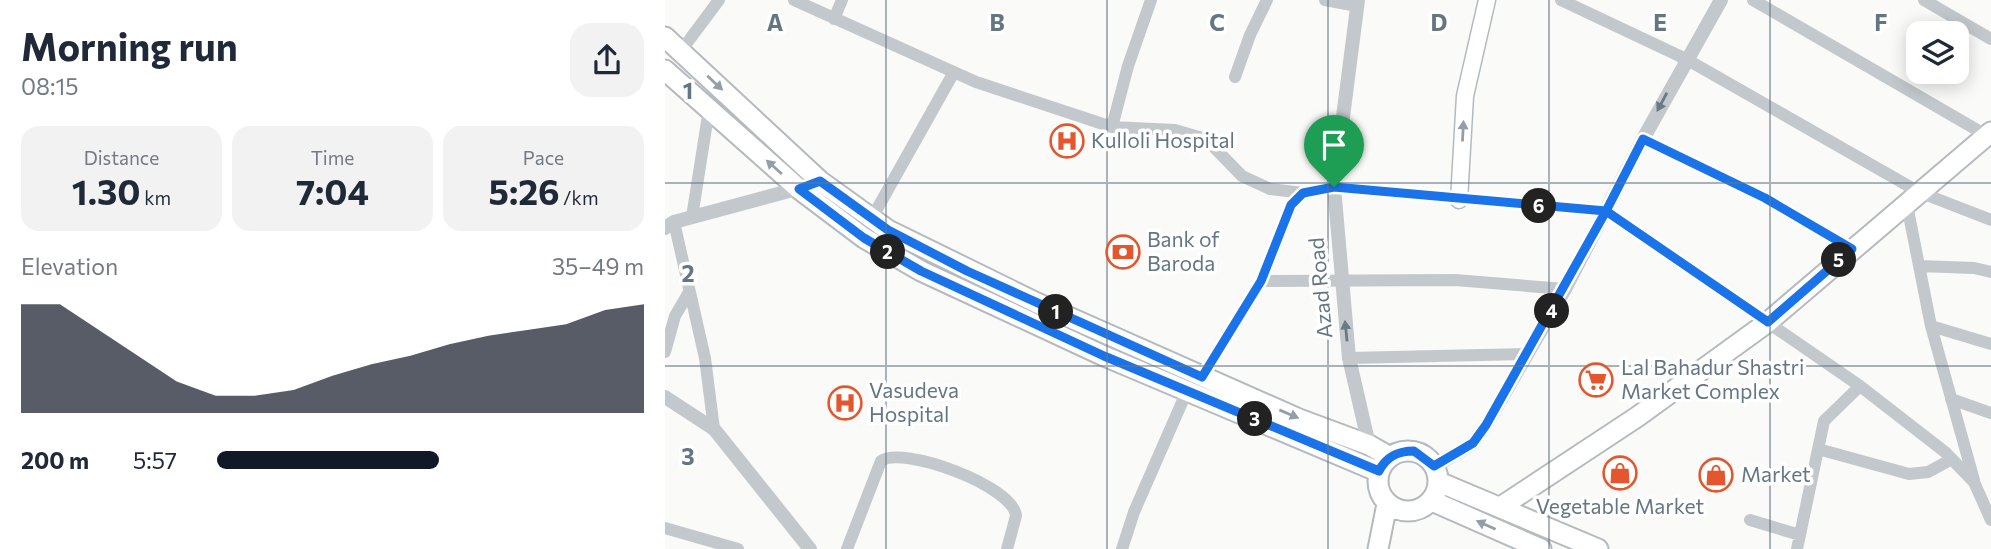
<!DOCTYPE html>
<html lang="en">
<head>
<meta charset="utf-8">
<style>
  body { margin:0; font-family:Commissioner,sans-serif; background:#f2f2f3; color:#1f2937; height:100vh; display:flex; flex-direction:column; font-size:26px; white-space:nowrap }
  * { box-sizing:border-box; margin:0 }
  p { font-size:23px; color:#747a83 }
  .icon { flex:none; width:38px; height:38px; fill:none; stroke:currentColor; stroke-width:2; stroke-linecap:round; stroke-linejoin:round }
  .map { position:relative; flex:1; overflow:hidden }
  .details { display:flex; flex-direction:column; background:#fff; width:665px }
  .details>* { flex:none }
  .fabs { position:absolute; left:1241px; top:21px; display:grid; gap:14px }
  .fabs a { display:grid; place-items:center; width:63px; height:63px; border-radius:14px; background:#fff; box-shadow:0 4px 18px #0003; font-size:35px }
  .pin { position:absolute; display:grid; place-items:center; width:60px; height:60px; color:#fff; margin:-72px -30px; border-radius:50% 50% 50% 0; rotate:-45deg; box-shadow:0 0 7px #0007 }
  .pin .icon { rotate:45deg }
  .km { position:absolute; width:35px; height:35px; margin:-18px; border-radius:50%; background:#222; color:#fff; font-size:19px; line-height:35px; text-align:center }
  .round { display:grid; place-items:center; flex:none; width:74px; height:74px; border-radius:21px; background:#f2f2f3 }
  .overview { display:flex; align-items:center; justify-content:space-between; height:119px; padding:0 21px }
  h1 { font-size:38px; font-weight:700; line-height:52px }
  .stats { display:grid; grid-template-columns:repeat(3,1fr); gap:10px; height:119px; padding:7px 21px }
  .stats div { display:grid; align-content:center; border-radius:18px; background:#f2f2f3; text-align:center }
  .stats b { font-size:35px; font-weight:700 }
  .stats small { font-size:19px; font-weight:400 }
  .stats p { font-size:19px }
  .chart { height:196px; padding:14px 21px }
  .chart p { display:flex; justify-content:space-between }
  .chart svg { width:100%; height:126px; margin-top:7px; fill:#111827; opacity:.7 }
  ul { padding:0 21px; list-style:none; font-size:23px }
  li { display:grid; grid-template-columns:112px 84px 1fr; align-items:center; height:52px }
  li i { height:18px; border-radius:9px; background:#111827 }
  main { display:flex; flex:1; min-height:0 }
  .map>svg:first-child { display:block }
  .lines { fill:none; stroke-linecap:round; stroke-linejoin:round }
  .secondary-casing { stroke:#b3babf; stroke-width:19 }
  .primary-casing { stroke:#b5babe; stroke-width:23 }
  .minor { stroke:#c3c8cc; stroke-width:12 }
  .tertiary { stroke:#c3c8cc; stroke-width:14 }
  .secondary { stroke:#fff; stroke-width:16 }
  .primary { stroke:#fff; stroke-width:19 }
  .oneway { fill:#939fa8 }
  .oneway2 { fill:#6a7a87 }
  .route-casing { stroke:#fff; stroke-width:14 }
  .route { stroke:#1a73e8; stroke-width:9 }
  .grid { fill:none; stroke:#657683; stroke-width:2; stroke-opacity:0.55 }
  .labels { text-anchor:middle; stroke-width:7; stroke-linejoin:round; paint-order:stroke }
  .poi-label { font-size:21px; fill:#657683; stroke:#fff; text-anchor:start }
  .street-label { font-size:21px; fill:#657683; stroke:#fff }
  .grid-label { font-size:23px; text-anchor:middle; font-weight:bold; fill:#657683; stroke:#fff; stroke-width:7; stroke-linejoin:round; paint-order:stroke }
</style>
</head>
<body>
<main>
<section class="details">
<div class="overview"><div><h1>Morning run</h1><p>08:15</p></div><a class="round"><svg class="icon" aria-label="share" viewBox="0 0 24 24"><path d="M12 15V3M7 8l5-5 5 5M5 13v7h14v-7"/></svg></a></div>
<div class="stats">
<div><p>Distance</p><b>1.30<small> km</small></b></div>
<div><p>Time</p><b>7:04</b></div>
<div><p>Pace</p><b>5:26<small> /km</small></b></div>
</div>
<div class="chart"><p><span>Elevation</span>35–49 m</p>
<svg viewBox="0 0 160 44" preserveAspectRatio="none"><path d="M0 44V6L10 6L20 15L30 24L40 33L50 38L60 38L70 36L80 31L90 27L100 24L110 20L120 17L130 15L140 13L150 8L160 6V44z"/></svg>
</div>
<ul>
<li><b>200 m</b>5:57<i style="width:52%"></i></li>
</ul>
</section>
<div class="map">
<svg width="1326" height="549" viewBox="0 0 1326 549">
  <rect width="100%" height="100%" fill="#fafaf8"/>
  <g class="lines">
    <defs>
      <path id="secondary" d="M794,200L800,96L822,0"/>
      <path id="primary" d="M0,37L155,181L223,230L372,303L634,419L704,445L725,457
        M0,70L134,189L199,238L256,271L439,356L714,472
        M713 481a30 30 0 1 1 60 0a30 30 0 1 1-60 0Z
        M774,482L933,549
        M767,501L876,549
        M837,506L972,417L1103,322L1326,132
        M713,549L722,504"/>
    </defs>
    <use href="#secondary" class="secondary-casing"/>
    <use href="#primary" class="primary-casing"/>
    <path class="minor" d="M129,0L311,82L447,127L510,130L541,139L577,176L605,189L638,193L669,187L941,211L1195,386L1280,452L1309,482L1326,520
      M660,0L692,6
      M896,0L1021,59L1254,192L1326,220
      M1088,0L1326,138
      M1259,0L1326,39
      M169,19L177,0
      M16,51L54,0
      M570,77L585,35L602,0
      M447,127L463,66L486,0
      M978,139L1100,198L1187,249
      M1242,205L1266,326L1309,480
      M27,217L44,109
      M207,218L289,72
      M9,222L40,358L49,429
      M1254,266L1309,268L1326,272
      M596,281L790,280L900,289
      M1266,326L1326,344
      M0,352L10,316L24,292
      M684,358L861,354
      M537,377L596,281L627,205L638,193
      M1286,399L1326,413
      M1153,449L1244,474L1263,472L1287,459
      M1085,520L1135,535
      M0,528L73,549
      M182,549L216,461C237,445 349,486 351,516L342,549
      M457,549L469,512L522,391
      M1132,549L1159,421L1195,386"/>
    <path class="tertiary" d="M693,0L669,187L684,358L704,445
      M0,228L9,222L139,187
      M0,397L49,429L145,549
      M770,466L808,443L821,425L900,289L978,139L1056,0"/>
    <use href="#secondary" class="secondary"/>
    <use href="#primary" class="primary"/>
  </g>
  <defs><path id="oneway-solid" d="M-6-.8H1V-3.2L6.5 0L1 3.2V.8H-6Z" transform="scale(1.75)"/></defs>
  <g class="oneway">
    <use href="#oneway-solid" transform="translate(50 83) rotate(43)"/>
    <use href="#oneway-solid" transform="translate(798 131) rotate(-87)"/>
    <use href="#oneway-solid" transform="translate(109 167) rotate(-138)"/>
    <use href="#oneway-solid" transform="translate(624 414) rotate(23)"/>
    <use href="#oneway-solid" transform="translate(821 525) rotate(-156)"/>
  </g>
  <g class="oneway2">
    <use href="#oneway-solid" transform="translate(997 102) rotate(118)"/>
    <use href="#oneway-solid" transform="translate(681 331) rotate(-96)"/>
  </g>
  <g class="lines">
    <defs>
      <path id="route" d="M669,187L638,193L626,205L596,281L537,377L302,271L223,230L155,181L134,189L199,238L256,271L439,356L714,471C721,457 732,451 749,451L769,466L808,443L821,425L941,211L1103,322L1187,249L1100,198L978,139L941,211L669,187"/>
    </defs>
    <use href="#route" class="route-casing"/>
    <use href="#route" class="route"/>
  </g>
  <path class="grid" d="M221,0V549M442,0V549M663,0V549M884,0V549M1105,0V549M0,183H1326M0,366H1326"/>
  <defs>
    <symbol id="hospital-ring" viewBox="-11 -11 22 22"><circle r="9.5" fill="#fff" stroke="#e4572e" stroke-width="1.5"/><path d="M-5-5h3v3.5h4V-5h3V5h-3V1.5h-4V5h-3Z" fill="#e4572e"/></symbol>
    <symbol id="bank-ring" viewBox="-11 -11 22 22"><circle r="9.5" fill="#fff" stroke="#e4572e" stroke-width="1.5"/><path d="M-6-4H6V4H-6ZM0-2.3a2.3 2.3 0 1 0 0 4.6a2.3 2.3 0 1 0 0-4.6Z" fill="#e4572e"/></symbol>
    <symbol id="supermarket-ring" viewBox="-11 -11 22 22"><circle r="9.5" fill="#fff" stroke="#e4572e" stroke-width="1.5"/><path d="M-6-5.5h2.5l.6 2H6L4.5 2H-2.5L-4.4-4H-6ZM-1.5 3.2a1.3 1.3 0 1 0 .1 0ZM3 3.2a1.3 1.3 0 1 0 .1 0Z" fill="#e4572e"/></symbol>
    <symbol id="shop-ring" viewBox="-11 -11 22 22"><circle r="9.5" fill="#fff" stroke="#e4572e" stroke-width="1.5"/><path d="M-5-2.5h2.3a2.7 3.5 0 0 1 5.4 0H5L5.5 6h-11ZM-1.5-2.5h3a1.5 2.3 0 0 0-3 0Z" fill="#e4572e"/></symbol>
  </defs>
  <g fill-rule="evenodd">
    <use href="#hospital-ring" x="383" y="122" width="38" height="38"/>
    <use href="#bank-ring" x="439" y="233" width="38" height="38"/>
    <use href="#supermarket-ring" x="912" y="361" width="38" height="38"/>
    <use href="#hospital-ring" x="161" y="384" width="38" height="38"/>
    <use href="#shop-ring" x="936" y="454" width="38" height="38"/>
    <use href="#shop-ring" x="1032" y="456" width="38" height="38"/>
  </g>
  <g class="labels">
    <g class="poi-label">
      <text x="426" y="148">Kulloli Hospital</text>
      <text x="482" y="247">Bank of<tspan x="482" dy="24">Baroda</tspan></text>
      <text x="956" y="375">Lal Bahadur Shastri<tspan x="956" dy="24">Market Complex</tspan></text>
      <text x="204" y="398">Vasudeva<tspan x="204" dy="24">Hospital</tspan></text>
      <text x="1076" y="482">Market</text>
      <text x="955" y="514" text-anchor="middle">Vegetable Market</text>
    </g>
    <g class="street-label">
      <text transform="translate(656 288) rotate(-95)" y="7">Azad Road</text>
    </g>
  </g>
  <g class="grid-label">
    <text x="110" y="31">A</text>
    <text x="332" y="31">B</text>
    <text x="552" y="31">C</text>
    <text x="774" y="31">D</text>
    <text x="995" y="31">E</text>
    <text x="1216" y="31">F</text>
    <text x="23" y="99">1</text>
    <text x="23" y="282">2</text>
    <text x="23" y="465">3</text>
  </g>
</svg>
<div class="fabs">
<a><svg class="icon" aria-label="layers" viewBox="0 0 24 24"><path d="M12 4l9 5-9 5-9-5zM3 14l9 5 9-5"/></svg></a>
</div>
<div class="pin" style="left:669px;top:187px;background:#1e9e55"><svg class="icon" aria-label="arrive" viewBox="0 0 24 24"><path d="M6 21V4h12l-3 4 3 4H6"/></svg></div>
<b class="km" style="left:391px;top:312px">1</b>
<b class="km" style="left:223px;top:252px">2</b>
<b class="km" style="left:590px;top:419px">3</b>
<b class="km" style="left:887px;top:311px">4</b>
<b class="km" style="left:1174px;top:260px">5</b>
<b class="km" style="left:874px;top:206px">6</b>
</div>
</main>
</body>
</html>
